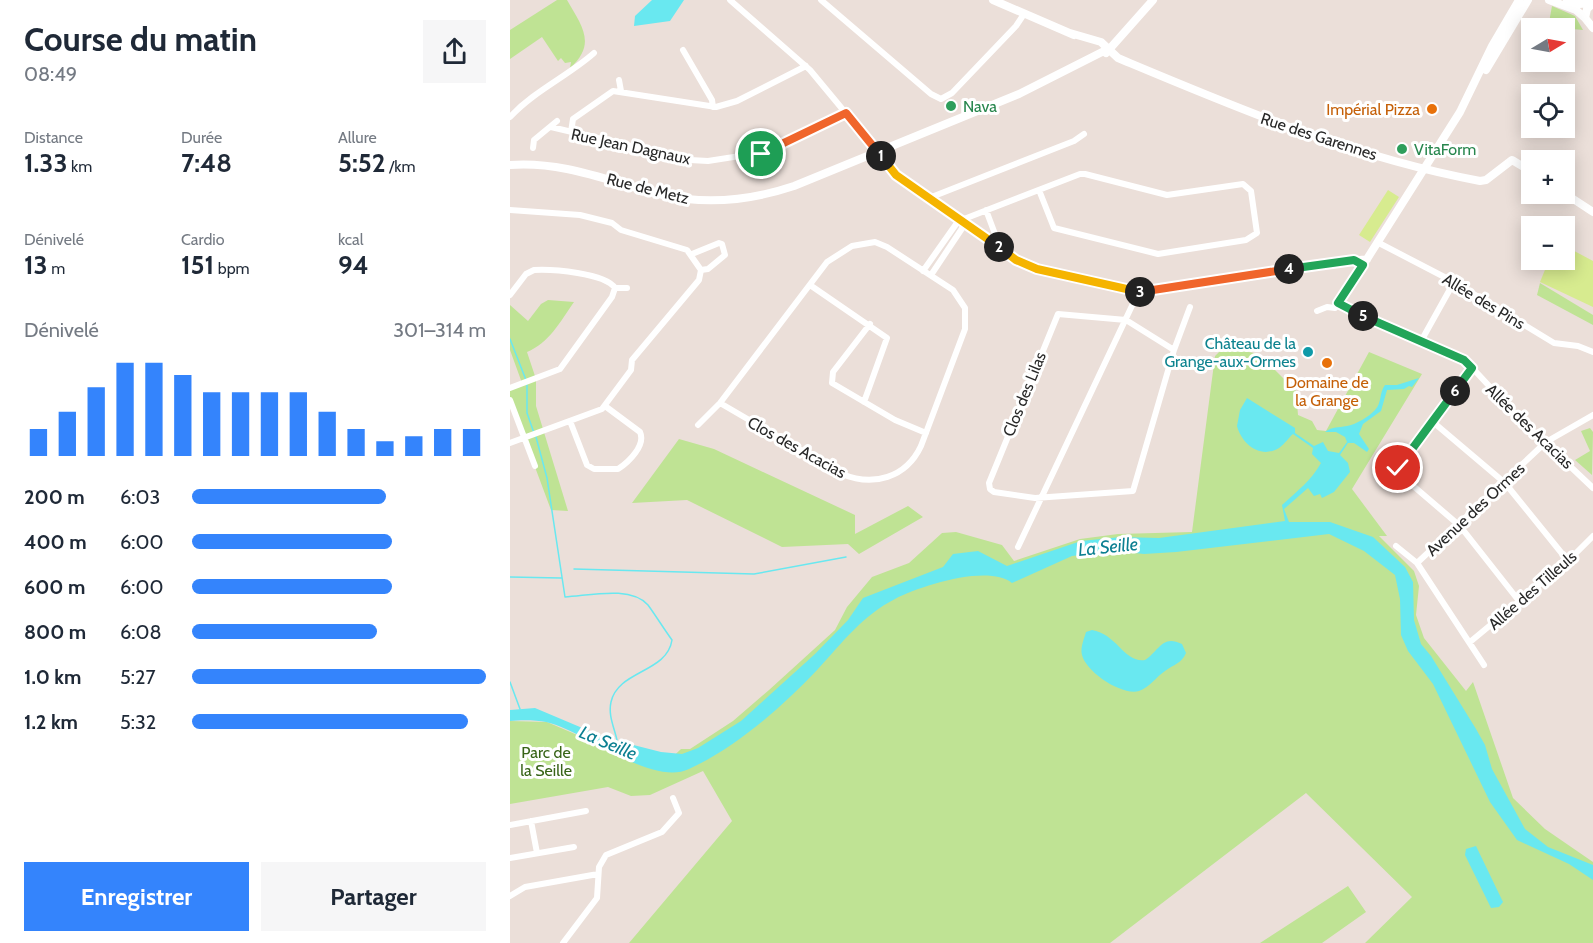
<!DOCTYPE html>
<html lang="fr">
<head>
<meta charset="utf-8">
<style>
  body { margin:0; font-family:Cabin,sans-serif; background:#f6f6f7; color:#1f2937; height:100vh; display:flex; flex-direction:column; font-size:22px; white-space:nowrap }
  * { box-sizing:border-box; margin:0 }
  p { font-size:20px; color:#747a83 }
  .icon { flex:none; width:33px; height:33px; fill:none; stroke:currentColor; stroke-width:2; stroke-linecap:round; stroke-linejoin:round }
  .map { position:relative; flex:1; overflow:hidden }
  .sheet { display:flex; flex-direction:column; background:#fff; width:510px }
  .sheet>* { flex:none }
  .needle { width:39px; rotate:80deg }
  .controls { position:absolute; left:1011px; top:18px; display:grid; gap:12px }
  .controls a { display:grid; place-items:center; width:54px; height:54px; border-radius:0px; background:#fff; box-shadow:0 3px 15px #0003; font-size:30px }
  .pin { position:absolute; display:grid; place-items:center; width:51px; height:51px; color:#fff; margin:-26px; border:3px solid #fff; border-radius:50%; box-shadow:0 2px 6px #0007 }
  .km { position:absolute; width:30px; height:30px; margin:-15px; border-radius:50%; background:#222; color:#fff; font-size:16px; line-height:30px; text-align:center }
  .round { display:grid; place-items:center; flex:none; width:63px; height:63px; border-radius:0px; background:#f6f6f7 }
  .summary { display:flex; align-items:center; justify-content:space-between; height:102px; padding:0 24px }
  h1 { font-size:33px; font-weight:700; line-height:45px }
  .figures { display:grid; grid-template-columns:repeat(3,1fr); gap:9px; height:102px; padding:6px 24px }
  .figures div { display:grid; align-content:center }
  .figures b { font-size:26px; font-weight:700 }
  .figures small { font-size:16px; font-weight:400 }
  .figures p { font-size:16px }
  .chart { height:168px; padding:12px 24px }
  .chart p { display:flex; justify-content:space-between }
  .chart svg { width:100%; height:108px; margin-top:6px; stroke:#3484fc; stroke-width:6 }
  .primary-button { display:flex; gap:12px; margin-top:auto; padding:12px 24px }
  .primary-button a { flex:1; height:69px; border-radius:0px; background:#3484fc; color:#fff; font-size:24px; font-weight:700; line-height:69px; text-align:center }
  .primary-button a+a { background:#f6f6f7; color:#1f2937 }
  ul { padding:0 24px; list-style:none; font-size:20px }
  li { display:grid; grid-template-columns:96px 72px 1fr; align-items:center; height:45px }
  li i { height:15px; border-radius:8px; background:#3484fc }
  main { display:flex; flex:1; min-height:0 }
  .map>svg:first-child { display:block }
  .green { fill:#bfe394 }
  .pitch { fill:#d7eb8f }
  .water { fill:#69e8f0 }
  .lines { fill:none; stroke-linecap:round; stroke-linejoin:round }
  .stream { stroke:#69e8f0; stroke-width:1.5 }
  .minor { stroke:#fff; stroke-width:6 }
  .tertiary { stroke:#fff; stroke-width:8 }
  .secondary { stroke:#fff; stroke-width:8 }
  .split-1-casing { stroke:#fff; stroke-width:12 }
  .split-2-casing { stroke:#fff; stroke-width:12 }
  .split-3-casing { stroke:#fff; stroke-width:12 }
  .split-4-casing { stroke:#fff; stroke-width:12 }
  .split-5-casing { stroke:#fff; stroke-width:12 }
  .split-6-casing { stroke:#fff; stroke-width:12 }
  .split-7-casing { stroke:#fff; stroke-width:12 }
  .split-1 { stroke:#f0652b; stroke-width:8 }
  .split-2 { stroke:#f5b400; stroke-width:8 }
  .split-3 { stroke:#f5b400; stroke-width:8 }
  .split-4 { stroke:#f0652b; stroke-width:8 }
  .split-5 { stroke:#22a559; stroke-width:8 }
  .split-6 { stroke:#22a559; stroke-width:8 }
  .split-7 { stroke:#22a559; stroke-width:8 }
  .leisure-dot { fill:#2e9e5b; stroke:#fff; stroke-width:2 }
  .food-dot { fill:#e8710a; stroke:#fff; stroke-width:2 }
  .culture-dot { fill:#0f9aa8; stroke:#fff; stroke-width:2 }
  .labels { text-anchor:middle; stroke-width:6; stroke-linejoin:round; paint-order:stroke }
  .leisure-label { font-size:16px; fill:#27864d; stroke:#fff; text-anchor:start }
  .food-label { font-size:16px; fill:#c56008; stroke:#fff; text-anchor:end }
  .street-label { font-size:16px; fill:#282828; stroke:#fff }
  .culture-label { font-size:16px; fill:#0d838f; stroke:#fff; text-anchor:end }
  .park-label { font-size:16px; fill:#386418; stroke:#fff }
  .water-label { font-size:18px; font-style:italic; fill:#0b7f91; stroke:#fff }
</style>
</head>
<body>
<main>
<section class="sheet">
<div class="summary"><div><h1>Course du matin</h1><p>08:49</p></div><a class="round"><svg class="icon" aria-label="share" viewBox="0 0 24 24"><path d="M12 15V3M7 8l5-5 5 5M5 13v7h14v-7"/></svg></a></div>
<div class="figures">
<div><p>Distance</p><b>1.33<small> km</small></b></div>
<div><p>Durée</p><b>7:48</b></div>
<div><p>Allure</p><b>5:52<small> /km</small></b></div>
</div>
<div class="figures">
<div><p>Dénivelé</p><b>13<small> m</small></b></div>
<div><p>Cardio</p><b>151<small> bpm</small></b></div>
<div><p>kcal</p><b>94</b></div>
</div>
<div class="chart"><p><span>Dénivelé</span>301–314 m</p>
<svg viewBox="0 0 160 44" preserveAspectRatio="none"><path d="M5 44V33M15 44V26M25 44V16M35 44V6M45 44V6M55 44V11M65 44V18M75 44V18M85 44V18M95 44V18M105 44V26M115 44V33M125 44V38M135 44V36M145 44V33M155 44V33"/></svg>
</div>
<ul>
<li><b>200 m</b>6:03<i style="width:66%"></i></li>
<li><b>400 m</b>6:00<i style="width:68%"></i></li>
<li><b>600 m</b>6:00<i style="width:68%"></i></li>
<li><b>800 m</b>6:08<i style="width:63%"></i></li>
<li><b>1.0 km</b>5:27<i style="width:100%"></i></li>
<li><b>1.2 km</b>5:32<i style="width:94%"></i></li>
</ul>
<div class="primary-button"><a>Enregistrer</a><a>Partager</a></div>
</section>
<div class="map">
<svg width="1083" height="943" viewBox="0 0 1083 943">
  <rect width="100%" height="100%" fill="#ebdfd9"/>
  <path class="green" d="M47,0H57C72,26 87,44 60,68L61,62L55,63L51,58L48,61L32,37L0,59V30Z
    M1042,6L1065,16L1073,30L1062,29L1058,38L1055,37L1054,28H1038Z
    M1030,283L1083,315V325L1027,295Z
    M38,300L64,302C50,322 39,343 17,352L26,379V406L58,511L41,510L0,400V388L12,383L0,350V305L18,321L31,304Z
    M714,347L749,354L786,391L788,415L802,421L807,430L816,431L859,352L912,374L842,489L877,536H869L904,571L909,586L906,615L914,638L956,691L963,682L1003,798L1035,829L1083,862V943H855L902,897L796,793L600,943H119L222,821L193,771L140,795L121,796L98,787L0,804V721L37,722L149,770L171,749H180L223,721L259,690L325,630L337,607L362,577L399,563L432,533L446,532L492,545L504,561L570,539L608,534L682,532L705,356Z
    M1080,428L1083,432L1082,475L1065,460L1080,451L1071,431Z
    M169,439L204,449L345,515V534L398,506L413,517L349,554L338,544L272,547L177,500L122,503Z
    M838,886L856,912L812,943H750Z"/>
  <path class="pitch" d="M878,190L889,197L860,242L849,235Z
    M1055,246L1083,261V307L1030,282L1039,260H1054Z"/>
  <path class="water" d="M142,0H174L160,21L124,26L125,16Z
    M909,378L902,387L899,386L894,389L877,390L871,411L853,424L849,434L859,449L857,452L844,443H838L830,455L838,463L840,472L824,492L812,498L810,494L804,496L798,488L774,509L779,522H820L863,537L895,567L903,582L904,620L911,644L921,656L966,729L975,745L982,769L1015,829L1038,847L1083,865V880L1059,864L1007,840L980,802L923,684L898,651L891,635L890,599L885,575L854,551L819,534L666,552L634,554L607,551L562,556L502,583C478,564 410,586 385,599C353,615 331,644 308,669C272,707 227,747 179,769C142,787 75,731 36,722C26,720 11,720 0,721V710L25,708L96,738L151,752L172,754L188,748L231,721L305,654L338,620L353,598L433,567L443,554L468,551L497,566L571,541L611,537L649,538L775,521L772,505C788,490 801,481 811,463L802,454L803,448L783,434C779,437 775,444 769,448C751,459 732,445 727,426L730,410L737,398L785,428V433L804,446L813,442L818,451L829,453L837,442L835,437L826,432H815C824,426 827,428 837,426C845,425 860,416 865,410C872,403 869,393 875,385H887Z
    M582,630C607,634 614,663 635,660C649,651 652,634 672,644L676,653C671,664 664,664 655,671C646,677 640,687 629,691C612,696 576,672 572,655C570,648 574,639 576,632Z
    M966,846L993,902L989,907L981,908L955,855L956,849Z"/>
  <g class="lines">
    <path class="stream" d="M0,339L16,380
      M17,385V413L24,433
      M26,437L37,478L55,597C78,596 120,585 138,605C146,616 154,629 162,640C157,673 108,670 101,702C98,715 104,727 107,740
      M64,569L244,574L336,557
      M0,577L51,578
      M0,682L10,709"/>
    <path class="minor" d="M220,0L300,70L368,152
      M311,0L421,94L431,99L442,93L506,26L514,14
      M173,50L202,100L203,107
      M109,80L111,91
      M0,117C24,91 58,76 84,53
      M41,127L180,160L198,161L256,152L336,113
      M61,132L63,119L103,91L206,107L227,101L296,66
      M23,148L24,140L47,121
      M419,198L564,141L574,134
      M0,210L70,215L102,223L111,230L177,250L191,270L189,280L122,360L121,370L92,409L0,443
      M476,210L485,234L482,242
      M452,222L454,219L570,174H575L657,195L733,184L741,191L747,233L736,240L648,254L544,228L529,190
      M867,242L944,282L1044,343L1068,346L1083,352
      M182,254L209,243L212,244L215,255L198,269L191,270
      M413,271L449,220
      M421,275L455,224
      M300,285L377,338L354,402
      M105,288H117
      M0,295L16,274L24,270C42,269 95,273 105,288L102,297L50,369L0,388
      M828,303L910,343L955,360L1006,415L1083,488
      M807,311L817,307L825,308L853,265
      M360,324L323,372L322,383L385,420L416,433
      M910,343L944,282
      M664,350L616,320L548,314L479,483L480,489L484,492L525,498L623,491L664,350L680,307
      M962,368L887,472L950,526L1009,601
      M0,400L25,466
      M60,421L77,465L84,469H108C119,462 136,445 130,432L95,406
      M923,422L995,483L1058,561
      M188,425L210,403L317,262L342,246L365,242L377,247L443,290L455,308V329L411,446C396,478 363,487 332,474L210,403
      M886,546L907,563L974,665
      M508,547L628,293
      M907,563L1036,442L1083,415
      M960,642L1058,561L1083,536
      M21,821L27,853
      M0,825L76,811
      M0,858L64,847
      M0,896L15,887L88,874
      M53,943L87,898L89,867L96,855L152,832L169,813L163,798"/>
    <path class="tertiary" d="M483,0L564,35
      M560,33L591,42L608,58C725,107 844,158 970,181L976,180L1002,160L1022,172
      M976,70L1018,0
      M368,152L386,175L512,263L534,271L628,293L857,259
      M1054,193L1083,212
      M844,260L853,265L857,259L950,112L982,46L1009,0"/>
    <path class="secondary" d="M1039,0L1066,10L1075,18
      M1057,0L1069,4L1083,3
      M1083,3L1077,9L1075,18L1083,28
      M596,53L643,0
      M0,165C55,161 100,182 153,195C197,205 242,200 284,186L509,94L598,49"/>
  </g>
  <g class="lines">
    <defs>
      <path id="split-1" d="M251,154L336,113L371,156"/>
      <path id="split-2" d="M371,156L386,175L489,247"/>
      <path id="split-3" d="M489,247L506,260L527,269L630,292"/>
      <path id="split-4" d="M630,292L779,269"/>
      <path id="split-5" d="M779,269L844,260L853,265L828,303L853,316"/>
      <path id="split-6" d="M853,316L954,360L962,368L945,391"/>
      <path id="split-7" d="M888,468L945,391"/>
    </defs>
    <use href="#split-1" class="split-1-casing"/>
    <use href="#split-2" class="split-2-casing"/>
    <use href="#split-3" class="split-3-casing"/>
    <use href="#split-4" class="split-4-casing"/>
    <use href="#split-5" class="split-5-casing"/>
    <use href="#split-6" class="split-6-casing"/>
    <use href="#split-7" class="split-7-casing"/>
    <use href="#split-1" class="split-1"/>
    <use href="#split-2" class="split-2"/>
    <use href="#split-3" class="split-3"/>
    <use href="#split-4" class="split-4"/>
    <use href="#split-5" class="split-5"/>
    <use href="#split-6" class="split-6"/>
    <use href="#split-7" class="split-7"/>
  </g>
  <g class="leisure-dot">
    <circle cx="441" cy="106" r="6"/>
    <circle cx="892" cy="149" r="6"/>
  </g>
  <g class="food-dot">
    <circle cx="922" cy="109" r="6"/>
    <circle cx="817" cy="363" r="6"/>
  </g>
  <circle class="culture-dot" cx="798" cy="352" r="6"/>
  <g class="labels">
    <g class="leisure-label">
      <text x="453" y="112">Nava</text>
      <text x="904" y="155">VitaForm</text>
    </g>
    <g class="food-label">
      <text x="910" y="115">Impérial Pizza</text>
      <text x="817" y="388" text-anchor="middle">Domaine de<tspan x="817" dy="18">la Grange</tspan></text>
    </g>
    <g class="street-label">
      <text transform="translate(809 136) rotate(18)" y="6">Rue des Garennes</text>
      <text transform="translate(121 146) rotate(12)" y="6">Rue Jean Dagnaux</text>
      <text transform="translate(138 188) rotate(14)" y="6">Rue de Metz</text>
      <text transform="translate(974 301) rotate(31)" y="6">Allée des Pins</text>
      <text transform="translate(514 394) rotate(-68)" y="6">Clos des Lilas</text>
      <text transform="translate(1020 426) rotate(44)" y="6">Allée des Acacias</text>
      <text transform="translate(287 447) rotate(29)" y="6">Clos des Acacias</text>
      <text transform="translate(965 509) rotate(-43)" y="6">Avenue des Ormes</text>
      <text transform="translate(1022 590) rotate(-41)" y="6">Allée des Tilleuls</text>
    </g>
    <g class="culture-label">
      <text x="786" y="349">Château de la<tspan x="786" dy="18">Grange-aux-Ormes</tspan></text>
    </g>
    <g class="park-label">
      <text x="36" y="758">Parc de<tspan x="36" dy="18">la Seille</tspan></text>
    </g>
    <g class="water-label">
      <text transform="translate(598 547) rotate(-6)" y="6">La Seille</text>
      <text transform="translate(98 743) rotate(23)" y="6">La Seille</text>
    </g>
  </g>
</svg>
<div class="controls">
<a><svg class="needle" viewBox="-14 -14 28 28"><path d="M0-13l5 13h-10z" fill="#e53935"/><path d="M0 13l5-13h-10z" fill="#747a83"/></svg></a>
<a><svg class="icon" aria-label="locate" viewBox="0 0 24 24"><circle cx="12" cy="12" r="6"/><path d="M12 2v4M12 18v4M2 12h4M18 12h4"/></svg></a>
<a>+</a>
<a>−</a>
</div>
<div class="pin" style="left:251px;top:154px;background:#1e9e55"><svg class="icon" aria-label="arrive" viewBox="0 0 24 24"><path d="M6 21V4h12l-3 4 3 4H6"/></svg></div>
<div class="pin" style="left:888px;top:468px;background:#d93025"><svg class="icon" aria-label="check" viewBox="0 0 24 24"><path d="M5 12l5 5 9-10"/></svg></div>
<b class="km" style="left:371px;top:156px">1</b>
<b class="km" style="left:489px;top:247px">2</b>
<b class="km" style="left:630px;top:292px">3</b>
<b class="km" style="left:779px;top:269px">4</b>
<b class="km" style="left:853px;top:316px">5</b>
<b class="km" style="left:945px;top:391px">6</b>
</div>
</main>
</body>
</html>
